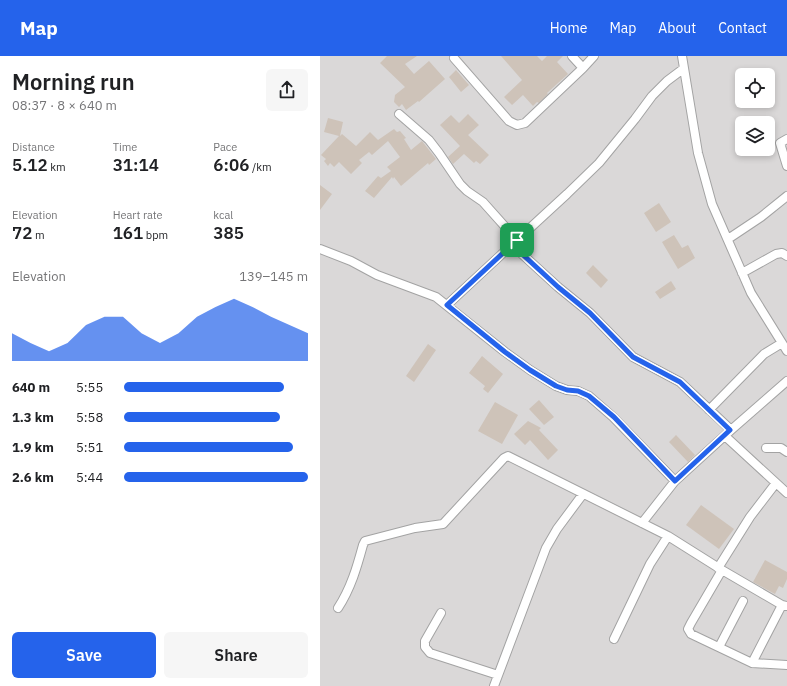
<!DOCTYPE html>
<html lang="en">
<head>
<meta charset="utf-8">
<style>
  body { margin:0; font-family:"IBM Plex Sans",sans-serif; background:#f6f6f6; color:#202124; height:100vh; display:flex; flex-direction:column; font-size:15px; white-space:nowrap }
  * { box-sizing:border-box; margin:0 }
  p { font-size:13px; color:#757577 }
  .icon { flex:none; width:22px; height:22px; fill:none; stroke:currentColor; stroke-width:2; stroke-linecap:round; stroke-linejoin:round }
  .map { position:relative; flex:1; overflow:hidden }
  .side { display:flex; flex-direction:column; background:#fff; width:320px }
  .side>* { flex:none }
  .controls { position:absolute; left:415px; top:12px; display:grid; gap:8px }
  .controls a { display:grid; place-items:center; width:40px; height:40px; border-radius:6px; background:#fff; box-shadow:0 2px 6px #0003; font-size:20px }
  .pin { position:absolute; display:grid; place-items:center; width:34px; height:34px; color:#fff; margin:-17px; border-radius:8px; box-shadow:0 2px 6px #0006 }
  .round { display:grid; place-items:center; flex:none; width:42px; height:42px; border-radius:6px; background:#f6f6f6 }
  .summary { display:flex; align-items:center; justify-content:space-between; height:68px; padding:0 12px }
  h1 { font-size:22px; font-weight:600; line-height:30px }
  .metrics { display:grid; grid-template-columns:repeat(3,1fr); gap:6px; height:68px; padding:4px 12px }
  .metrics div { display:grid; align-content:center }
  .metrics b { font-size:17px; font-weight:600 }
  .metrics small { font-size:11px; font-weight:400 }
  .metrics p { font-size:11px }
  .chart { height:112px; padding:8px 12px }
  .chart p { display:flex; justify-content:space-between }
  .chart svg { width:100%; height:72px; margin-top:4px; fill:#2563eb; opacity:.7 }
  .button { display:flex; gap:8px; margin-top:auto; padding:8px 12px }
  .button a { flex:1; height:46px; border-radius:6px; background:#2563eb; color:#fff; font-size:16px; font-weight:600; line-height:46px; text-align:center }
  .button a+a { background:#f6f6f6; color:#202124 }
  ul { padding:0 12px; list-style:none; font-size:13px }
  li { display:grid; grid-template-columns:64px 48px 1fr; align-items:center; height:30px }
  li i { height:10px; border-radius:5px; background:#2563eb }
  header { display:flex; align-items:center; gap:24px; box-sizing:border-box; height:56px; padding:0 20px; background:#2563eb; color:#fff }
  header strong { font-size:19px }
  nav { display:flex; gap:22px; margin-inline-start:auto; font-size:14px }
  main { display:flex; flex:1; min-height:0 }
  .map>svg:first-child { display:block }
  .residential { fill:#dad8d8; fill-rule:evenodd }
  .building { fill:#cec3b9 }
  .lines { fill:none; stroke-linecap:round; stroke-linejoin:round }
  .street-casing { stroke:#a3a3a3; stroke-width:10 }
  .street { stroke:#fff; stroke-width:8 }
  .route-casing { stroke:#fff; stroke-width:8 }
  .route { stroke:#2563eb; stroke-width:5 }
</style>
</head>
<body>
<header>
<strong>Map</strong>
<nav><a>Home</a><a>Map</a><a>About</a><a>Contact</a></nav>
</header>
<main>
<section class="side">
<div class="summary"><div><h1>Morning run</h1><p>08:37 · 8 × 640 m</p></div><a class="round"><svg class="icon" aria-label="share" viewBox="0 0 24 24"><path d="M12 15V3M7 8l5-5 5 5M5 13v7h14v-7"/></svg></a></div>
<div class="metrics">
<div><p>Distance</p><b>5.12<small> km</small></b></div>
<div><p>Time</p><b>31:14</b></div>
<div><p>Pace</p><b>6:06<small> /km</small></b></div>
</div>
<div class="metrics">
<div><p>Elevation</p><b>72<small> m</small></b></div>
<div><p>Heart rate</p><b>161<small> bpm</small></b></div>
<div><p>kcal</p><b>385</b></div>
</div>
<div class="chart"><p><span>Elevation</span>139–145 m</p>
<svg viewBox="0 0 160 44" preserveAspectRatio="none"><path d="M0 44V27L10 33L20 38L30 33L40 22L50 17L60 17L70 27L80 33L90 27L100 17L110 11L120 6L130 11L140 17L150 22L160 27V44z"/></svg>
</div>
<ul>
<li><b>640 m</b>5:55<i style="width:87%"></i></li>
<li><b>1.3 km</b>5:58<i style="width:85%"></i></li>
<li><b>1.9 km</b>5:51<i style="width:92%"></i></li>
<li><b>2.6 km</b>5:44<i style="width:100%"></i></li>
</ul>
<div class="button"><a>Save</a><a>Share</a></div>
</section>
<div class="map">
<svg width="467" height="630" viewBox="0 0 467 630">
  <rect width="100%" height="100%" fill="#eeeae0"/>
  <path class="residential" d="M0,0H467V630H0ZM422,19H448V45H422ZM422,67H448V93H422Z"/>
  <path class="building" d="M67,0H97L85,8L94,18L109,5L125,23L99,46L98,45L86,54L82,48L79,51L74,46L75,39L85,31L60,7Z
    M181,0H217L222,5L227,0H243L237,6L248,18L227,37L228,38L219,47L217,46L213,50L203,39L192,49L184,41L202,24Z
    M136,14L149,29L141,36L129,21Z
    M148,58L159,69L148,79L169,99L160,108L156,105L154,107L144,98L133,108L128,101L140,90L120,69L131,59L139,67Z
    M8,62L23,66L20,80L22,78L36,90L50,76L58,84L74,73L77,76L80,75L86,82L84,83L91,94L102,85L116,103L109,109L108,107L81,130L74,121L73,123L72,121L54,142L45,135L58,120L61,122L71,115L67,111L80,101L68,85L52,99L49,96L39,104L42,107L31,118L19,106L14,111L10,107L8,110L4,105L6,103L1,99L19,80L4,76Z
    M0,129L12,138L0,154Z
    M339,147L351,166L336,176L324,157Z
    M354,179L362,192L368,189L375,202L358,213L342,186Z
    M273,209L288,224L281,232L266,217Z
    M351,225L356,233L340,243L335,236Z
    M108,288L116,294L94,326L86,320Z
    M162,300L183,318L168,337L163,333L165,330L149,317Z
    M219,344L234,361L224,369L209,353Z
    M175,346L198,359L182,388L158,375Z
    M208,365L221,372L219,374L238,394L228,404L210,384L205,389L194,378Z
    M356,379L375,399L368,406L349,386Z
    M381,449L414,473L399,493L366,469Z
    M445,504L467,516V523L463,532L459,530L455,538L433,526Z"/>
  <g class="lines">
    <defs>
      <path id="street" d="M252,0L263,12
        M362,0L378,97L392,148L431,237L467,295
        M134,2L189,65L197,69L205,67L263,12L274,0
        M79,58L109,84L119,97L140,128L147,135L163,146L197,184L247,138L279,107L315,63L332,40L347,25L363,13
        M467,83L460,87L467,110
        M408,183L441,161L467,140
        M0,193L31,205L57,219L116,241L185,296L210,314L236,330L247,334L258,335L269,340L293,361L355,425
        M422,217L456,198L462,197L467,200
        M127,249L197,184L202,198L238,231L270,257L313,301L360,326L411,374
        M389,354L444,298L462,287
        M405,380L467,437
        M446,392H461L467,396
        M322,467L355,425L411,374L467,325
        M398,512L430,461L456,427
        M402,514L371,567L368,573L371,578L432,607L467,609
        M18,552C31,532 37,511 43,489L45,485L95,472L123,468L184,402L188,400L348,480L402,514L462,549L467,550
        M121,557L105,585V591L110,597L178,619
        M294,583L330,508L348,480
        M399,591L423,545
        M432,607L462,549
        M174,630L226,492L237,473L263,438"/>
    </defs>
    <use href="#street" class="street-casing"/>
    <use href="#street" class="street"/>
  </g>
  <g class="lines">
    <defs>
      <path id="route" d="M197,184L202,198L238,231L270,257L313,301L360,326L410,374L355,425L294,361L269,340L258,335L247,334L236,330L210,314L185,296L127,249Z"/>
    </defs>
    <use href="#route" class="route-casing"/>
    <use href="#route" class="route"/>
  </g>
</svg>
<div class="controls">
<a><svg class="icon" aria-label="locate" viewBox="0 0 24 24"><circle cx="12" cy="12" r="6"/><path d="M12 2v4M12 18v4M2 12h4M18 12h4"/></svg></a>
<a><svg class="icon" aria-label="layers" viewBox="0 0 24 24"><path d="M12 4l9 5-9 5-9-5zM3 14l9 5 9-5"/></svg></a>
</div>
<div class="pin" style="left:197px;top:184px;background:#1e9e55"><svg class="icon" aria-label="arrive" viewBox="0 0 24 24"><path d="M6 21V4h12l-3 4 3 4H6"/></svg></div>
</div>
</main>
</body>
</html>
